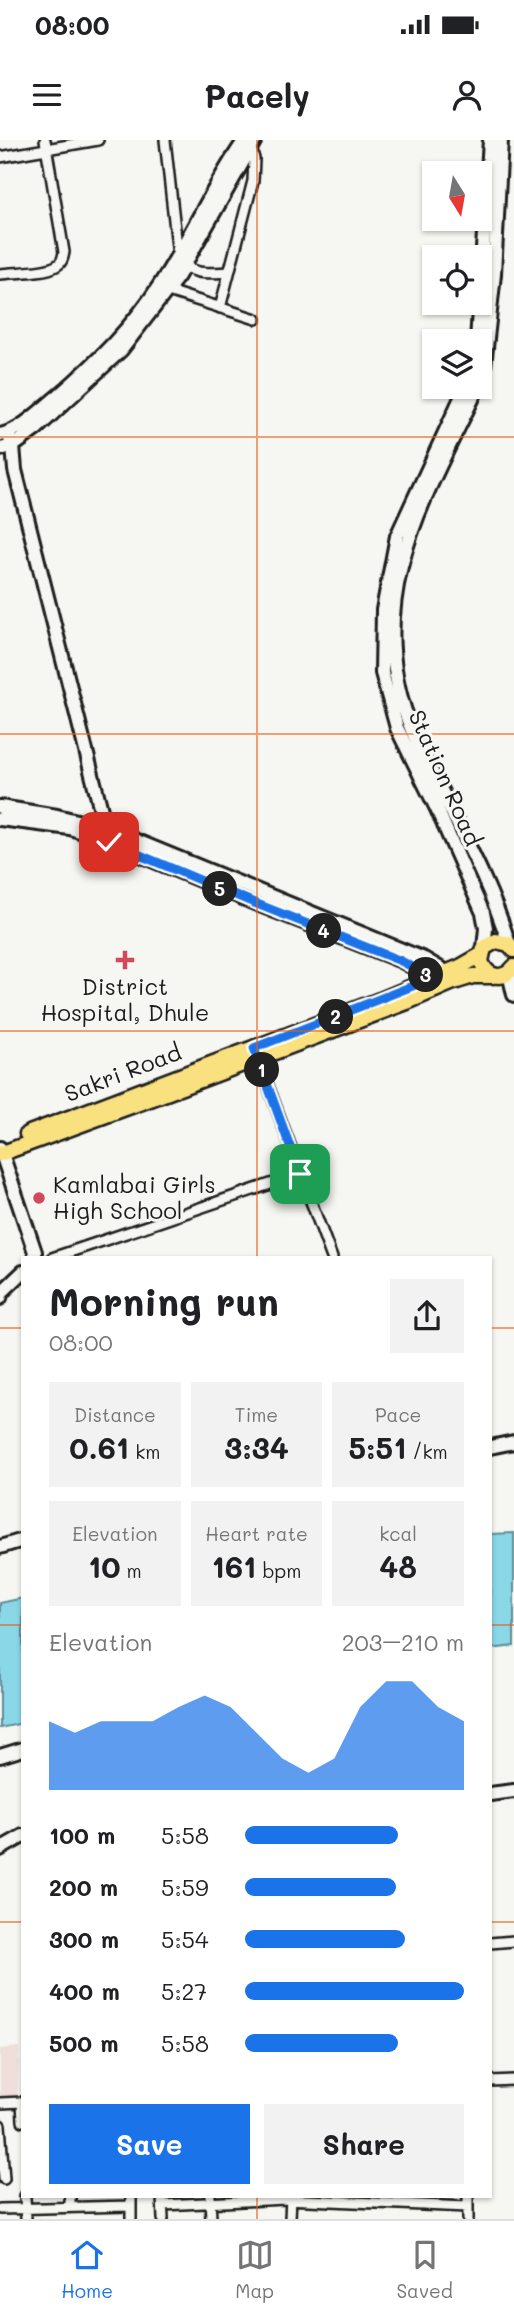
<!DOCTYPE html>
<html lang="en">
<head>
<meta charset="utf-8">
<style>
  body { margin:0; font-family:Mali,sans-serif; background:#f2f2f2; color:#202124; height:100vh; display:flex; flex-direction:column; font-size:26px; white-space:nowrap }
  * { box-sizing:border-box; margin:0 }
  p { font-size:23px; color:#757577 }
  .icon { flex:none; width:38px; height:38px; fill:none; stroke:currentColor; stroke-width:2; stroke-linecap:round; stroke-linejoin:round }
  .map { position:relative; flex:1; overflow:hidden }
  .side { position:absolute; left:21px; top:1116px; width:471px; height:942px; display:flex; flex-direction:column; background:#fff; border-radius:0px; box-shadow:0 2px 5px #0004 }
  .side>* { flex:none }
  .needle { width:46px; rotate:169deg }
  .tools { position:absolute; left:422px; top:21px; display:grid; gap:14px }
  .tools a { display:grid; place-items:center; width:70px; height:70px; border-radius:0px; background:#fff; box-shadow:0 2px 5px #0004; font-size:35px }
  .pin { position:absolute; display:grid; place-items:center; width:60px; height:60px; color:#fff; margin:-30px; border-radius:14px; box-shadow:0 4px 10px #0006 }
  .km { position:absolute; width:35px; height:35px; margin:-18px; border-radius:50%; background:#222; color:#fff; font-size:19px; line-height:35px; text-align:center }
  .round { display:grid; place-items:center; flex:none; width:74px; height:74px; border-radius:0px; background:#f2f2f2 }
  .summary { display:flex; align-items:center; justify-content:space-between; height:119px; padding:0 28px }
  h1 { font-size:38px; font-weight:700; line-height:52px }
  .stats { display:grid; grid-template-columns:repeat(3,1fr); gap:10px; height:119px; padding:7px 28px }
  .stats div { display:grid; align-content:center; border-radius:0px; background:#f2f2f2; text-align:center }
  .stats b { font-size:30px; font-weight:700 }
  .stats small { font-size:19px; font-weight:400 }
  .stats p { font-size:19px }
  .chart { height:196px; padding:14px 28px }
  .chart p { display:flex; justify-content:space-between }
  .chart svg { width:100%; height:126px; margin-top:7px; fill:#1a73e8; opacity:.7 }
  .action { display:flex; gap:14px; margin-top:auto; padding:14px 28px }
  .action a { flex:1; height:80px; border-radius:0px; background:#1a73e8; color:#fff; font-size:28px; font-weight:700; line-height:80px; text-align:center }
  .action a+a { background:#f2f2f2; color:#202124 }
  ul { padding:0 28px; list-style:none; font-size:23px }
  li { display:grid; grid-template-columns:112px 84px 1fr; align-items:center; height:52px }
  li i { height:18px; border-radius:9px; background:#1a73e8 }
  .status { display:flex; justify-content:space-between; align-items:center; height:49px; padding:0 35px; background:#fff; direction:ltr }
  .status svg { height:19px; fill:currentColor }
  header { display:flex; justify-content:space-between; align-items:center; height:91px; padding:0 28px; background:#fff; font-size:32px; font-weight:700 }
  .menu { display:flex; justify-content:space-around; align-items:center; height:98px; border-top:2px solid #e0e0e0; background:#fff; font-size:19px; color:#757577 }
  .menu a { display:grid; justify-items:center; gap:4px }
  .menu .on { color:#1a73e8 }
  .map>svg:first-child { display:block }
  .built { fill:#efded9 }
  .water { fill:#8ad7e8; stroke:#5e8c96; stroke-width:2 }
  .lines { fill:none; stroke-linecap:round; stroke-linejoin:round }
  .street-casing { stroke:#1c1c1c; stroke-width:14 }
  .secondary-casing { stroke:#1c1c1c; stroke-width:18 }
  .primary-casing { stroke:#1c1c1c; stroke-width:19 }
  .street { stroke:#f6f6f2; stroke-width:9 }
  .secondary { stroke:#f6f6f2; stroke-width:12 }
  .primary { stroke:#fae180; stroke-width:14 }
  .route-casing { stroke:#fff; stroke-width:14 }
  .route { stroke:#1a73e8; stroke-width:9 }
  .grid { fill:none; stroke:#e8590c; stroke-width:2; stroke-opacity:0.55 }
  .poi-dot { fill:#d1495b; stroke:#f6f6f2; stroke-width:2.5 }
  .labels { text-anchor:middle; stroke-width:6; stroke-linejoin:round; paint-order:stroke }
  .street-label { font-size:23px; fill:#1c1c1c; stroke:#f6f6f2 }
  .poi-label { font-size:23px; fill:#1c1c1c; stroke:#f6f6f2 }
</style>
</head>
<body>
<div class="status"><b>08:00</b><svg viewBox="0 0 49 12"><path d="M0 12V9h3v3zM5 12V6h3v6zM10 12V3h3v9zM15 12V0h3v12zM26 1h20v11H26zM47 4h2v5h-2z"/></svg></div>
<header><svg class="icon" aria-label="menu" viewBox="0 0 24 24"><path d="M4 6h16M4 12h16M4 18h16"/></svg>Pacely<svg class="icon" aria-label="person" viewBox="0 0 24 24"><circle cx="12" cy="8" r="4"/><path d="M4 21q1-7 8-7t8 7"/></svg></header>
<div class="map">
<svg width="514" height="2079" viewBox="0 0 514 2079">
  <rect width="100%" height="100%" fill="#f6f6f2"/>
  <filter id="ink" filterUnits="userSpaceOnUse"><feTurbulence type="fractalNoise" baseFrequency=".0143" numOctaves="2"/><feDisplacementMap in="SourceGraphic" scale="14" xChannelSelector="R" yChannelSelector="G"/><feConvolveMatrix kernelMatrix="1 2 1 2 8 2 1 2 1" color-interpolation-filters="sRGB"/></filter>
  <g filter="url(#ink)">
    <path class="built" d="M19,1907L17,1958H0V1909Z"/>
    <path class="water" d="M514,1393V1506L490,1509V1394Z
      M23,1458V1583L0,1588V1463Z"/>
    <g class="lines">
      <defs>
        <path id="street" d="M165,0L178,116C190,137 208,133 229,132
          M0,17L98,0
          M0,134C14,132 44,133 56,126C62,123 63,118 64,112L45,0
          M168,151L256,179
          M220,168L253,41L254,19L251,7
          M257,916L332,1118
          M52,1118L300,1034
          M490,1803L514,1801
          M490,1941L514,1940
          M22,1962L23,1981
          M0,1963L23,1962
          M0,1985L4,2039
          M25,2056L26,2079
          M70,2056V2067
          M131,2056V2079
          M162,2056L163,2079
          M210,2056L211,2079
          M468,2056V2079
          M163,2065L285,2059L468,2067
          M0,2069L131,2066
          M290,2079L291,2056"/>
        <path id="secondary" d="M477,201L490,0
          M480,241L484,226L494,134L501,0
          M466,247L397,396L383,470L382,533L397,588L437,669L483,773L486,788L484,808
          M478,247C426,356 362,456 408,580C415,600 426,619 435,638C462,693 491,746 509,804
          M8,294L13,306L15,330L107,694
          M0,295C21,291 41,270 57,257C96,223 134,186 161,143C191,97 213,45 245,0
          M0,309L13,306L36,289L121,210L178,136L255,0
          M0,667L57,676L105,688L424,819L446,832
          M0,679L70,688L92,695L252,762L402,821L433,838
          M509,833L514,855
          M0,1008L35,1112V1118
          M0,1158L2,1152L23,1132
          M490,1307L514,1302
          M0,1407L23,1400
          M0,1616L23,1609
          M490,1654L514,1651
          M0,1709L23,1696"/>
        <path id="primary" d="M514,810L509,804L496,801L484,808L481,821C487,838 503,841 514,827
          M27,994L380,860L460,827L481,815
          M0,1014L150,959L407,862L451,843L473,836H493"/>
      </defs>
      <use href="#street" class="street-casing"/>
      <use href="#secondary" class="secondary-casing"/>
      <use href="#primary" class="primary-casing"/>
      <use href="#street" class="street"/>
      <use href="#secondary" class="secondary"/>
      <use href="#primary" class="primary"/>
    </g>
  </g>
  <g class="lines" filter="url(#ink)">
    <defs>
      <path id="route" d="M109,702L252,762L401,821L433,838L254,908L300,1034"/>
    </defs>
    <use href="#route" class="route-casing"/>
    <use href="#route" class="route"/>
  </g>
  <path class="grid" d="M257,0V1118M0,297H514M0,594H514M0,891H514M0,1188H23M490,1188H514M0,1485H23M490,1485H514M0,1782H23M490,1782H514M257,2056V2079"/>
  <g class="poi-dot">
    <path d="M121.5 809.5h7v7h7v7h-7v7h-7v-7h-7v-7h7z"/>
    <circle cx="39" cy="1058" r="7"/>
  </g>
  <g class="labels">
    <g class="street-label">
      <text transform="translate(445 638) rotate(66)" y="8">Station Road</text>
      <text transform="translate(123 933) rotate(-21)" y="8">Sakri Road</text>
    </g>
    <g class="poi-label">
      <text x="125" y="855">District<tspan x="125" dy="26">Hospital, Dhule</tspan></text>
      <text x="53" y="1053" text-anchor="start">Kamlabai Girls<tspan x="53" dy="26">High School</tspan></text>
    </g>
  </g>
</svg>
<div class="tools">
<a><svg class="needle" viewBox="-14 -14 28 28"><path d="M0-13l5 13h-10z" fill="#e53935"/><path d="M0 13l5-13h-10z" fill="#757577"/></svg></a>
<a><svg class="icon" aria-label="locate" viewBox="0 0 24 24"><circle cx="12" cy="12" r="6"/><path d="M12 2v4M12 18v4M2 12h4M18 12h4"/></svg></a>
<a><svg class="icon" aria-label="layers" viewBox="0 0 24 24"><path d="M12 4l9 5-9 5-9-5zM3 14l9 5 9-5"/></svg></a>
</div>
<div class="pin" style="left:300px;top:1034px;background:#1e9e55"><svg class="icon" aria-label="arrive" viewBox="0 0 24 24"><path d="M6 21V4h12l-3 4 3 4H6"/></svg></div>
<div class="pin" style="left:109px;top:702px;background:#d93025"><svg class="icon" aria-label="check" viewBox="0 0 24 24"><path d="M5 12l5 5 9-10"/></svg></div>
<b class="km" style="left:262px;top:930px">1</b>
<b class="km" style="left:336px;top:877px">2</b>
<b class="km" style="left:426px;top:835px">3</b>
<b class="km" style="left:324px;top:791px">4</b>
<b class="km" style="left:220px;top:749px">5</b>
<section class="side">
<div class="summary"><div><h1>Morning run</h1><p>08:00</p></div><a class="round"><svg class="icon" aria-label="share" viewBox="0 0 24 24"><path d="M12 15V3M7 8l5-5 5 5M5 13v7h14v-7"/></svg></a></div>
<div class="stats">
<div><p>Distance</p><b>0.61<small> km</small></b></div>
<div><p>Time</p><b>3:34</b></div>
<div><p>Pace</p><b>5:51<small> /km</small></b></div>
</div>
<div class="stats">
<div><p>Elevation</p><b>10<small> m</small></b></div>
<div><p>Heart rate</p><b>161<small> bpm</small></b></div>
<div><p>kcal</p><b>48</b></div>
</div>
<div class="chart"><p><span>Elevation</span>203–210 m</p>
<svg viewBox="0 0 160 44" preserveAspectRatio="none"><path d="M0 44V20L10 24L20 20L30 20L40 20L50 15L60 11L70 15L80 24L90 33L100 38L110 33L120 15L130 6L140 6L150 15L160 20V44z"/></svg>
</div>
<ul>
<li><b>100 m</b>5:58<i style="width:70%"></i></li>
<li><b>200 m</b>5:59<i style="width:69%"></i></li>
<li><b>300 m</b>5:54<i style="width:73%"></i></li>
<li><b>400 m</b>5:27<i style="width:100%"></i></li>
<li><b>500 m</b>5:58<i style="width:70%"></i></li>
</ul>
<div class="action"><a>Save</a><a>Share</a></div>
</section>
</div>
<nav class="menu">
<a class="on"><svg class="icon" aria-label="home" viewBox="0 0 24 24"><path d="M3 11l9-7 9 7M6 9v11h12V9"/></svg>Home</a>
<a><svg class="icon" aria-label="map" viewBox="0 0 24 24"><path d="M3 6l6-2 6 2 6-2v14l-6 2-6-2-6 2zM9 4v14M15 6v14"/></svg>Map</a>
<a><svg class="icon" aria-label="saved" viewBox="0 0 24 24"><path d="M7 4h10v16l-5-4-5 4z"/></svg>Saved</a>
</nav>
</body>
</html>
